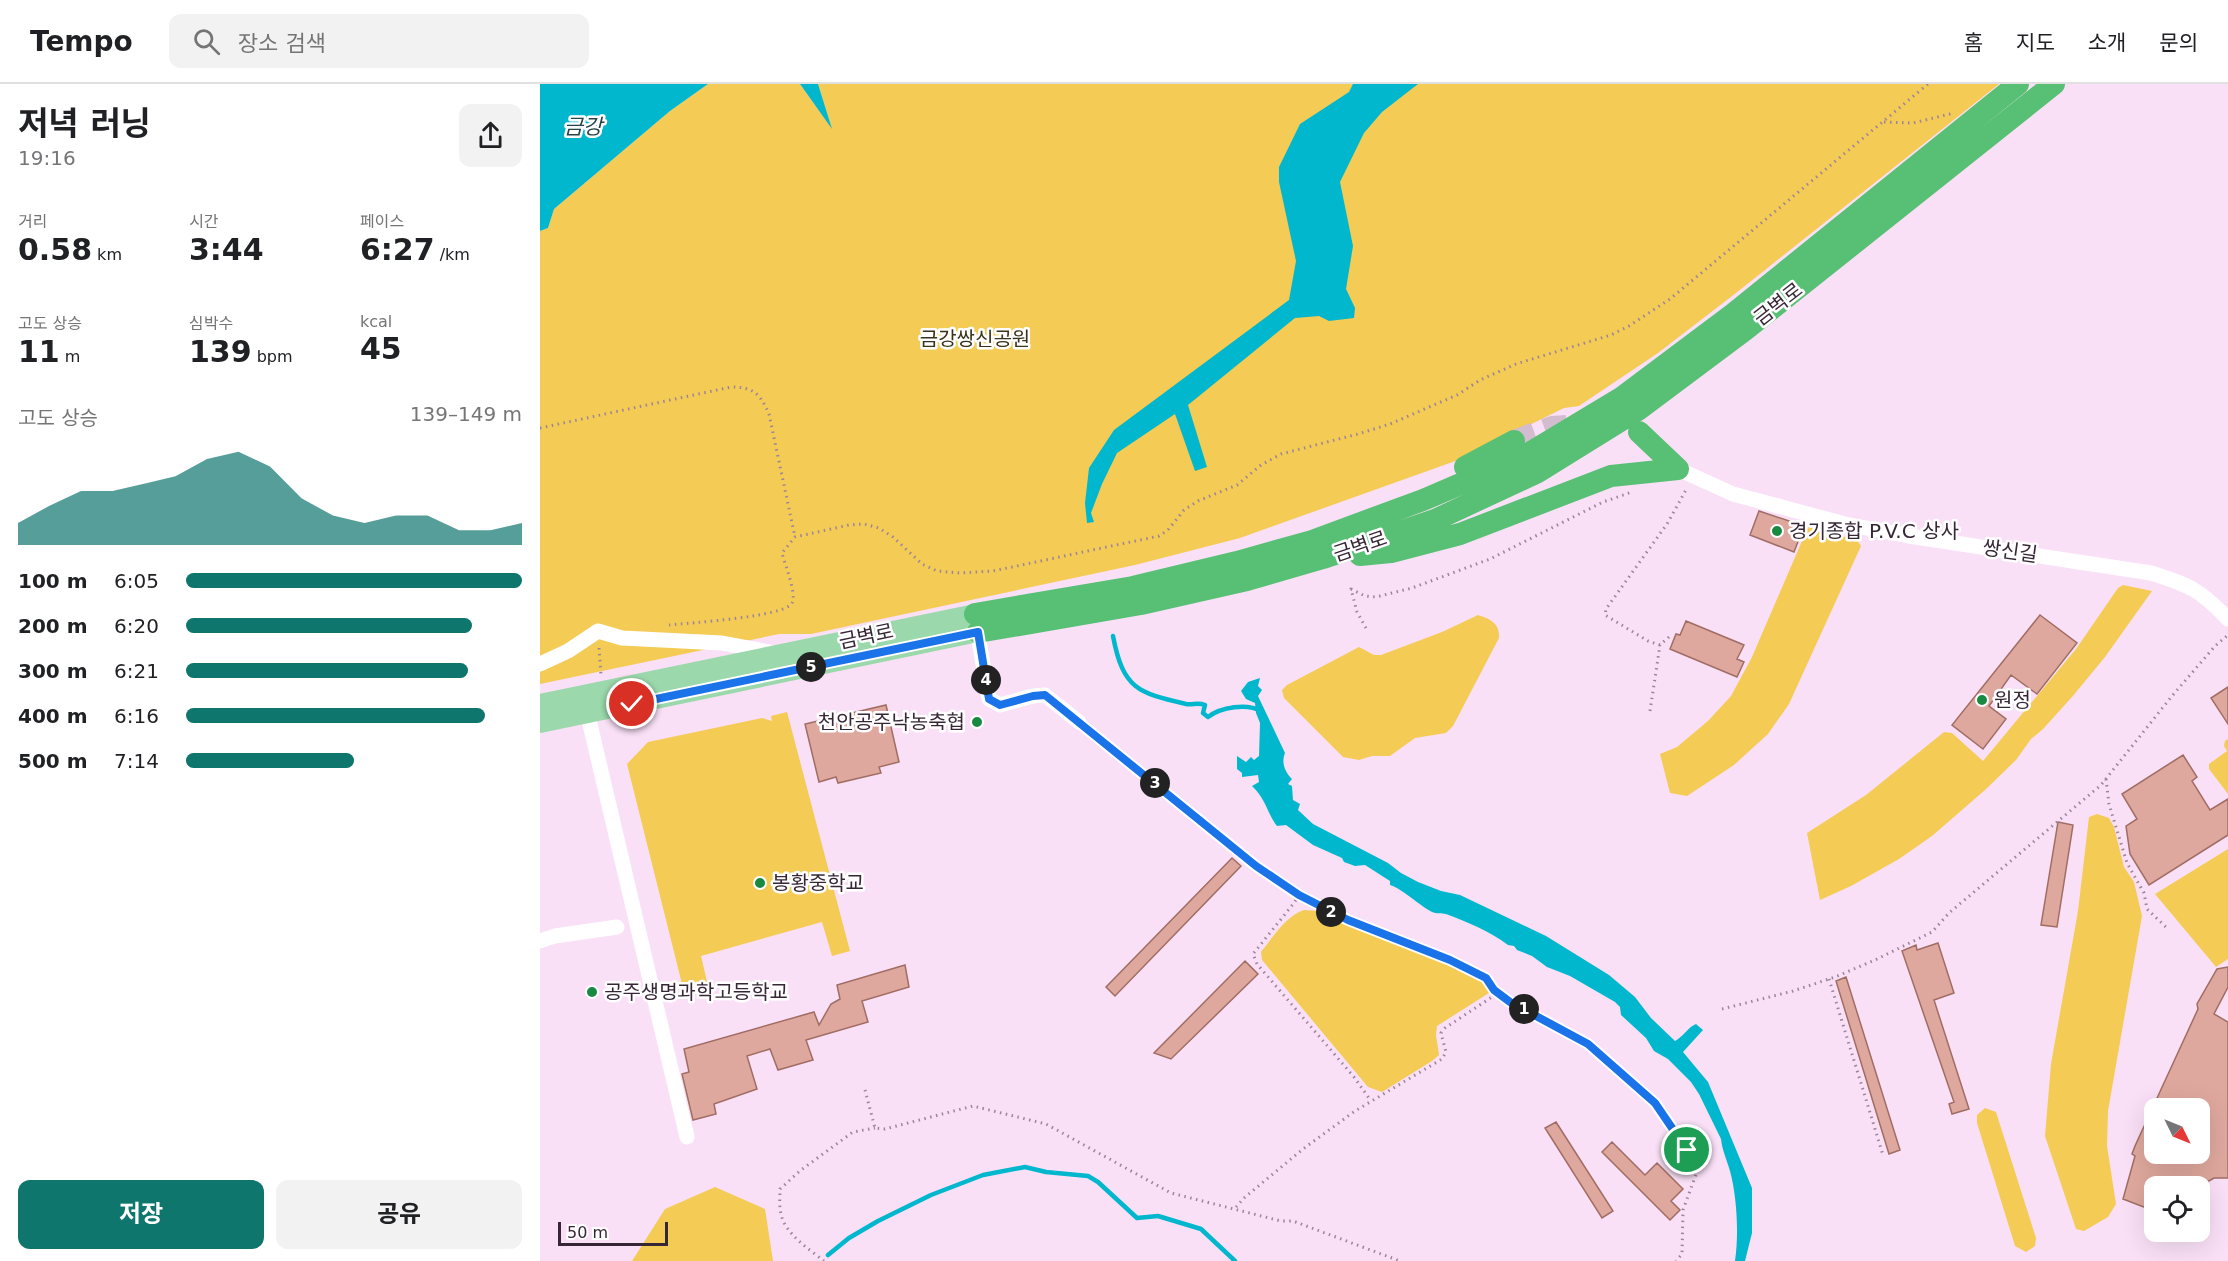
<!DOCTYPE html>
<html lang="ko">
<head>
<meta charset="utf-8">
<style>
  body { margin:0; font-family:"DejaVu Sans","Noto Sans KR",sans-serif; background:#f2f2f2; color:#202124; height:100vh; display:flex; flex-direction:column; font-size:22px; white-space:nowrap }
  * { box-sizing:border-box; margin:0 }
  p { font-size:20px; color:#757577 }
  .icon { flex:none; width:33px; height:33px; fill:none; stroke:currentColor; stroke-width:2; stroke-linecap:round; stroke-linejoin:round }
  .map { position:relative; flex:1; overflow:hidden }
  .sheet { display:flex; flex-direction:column; background:#fff; width:540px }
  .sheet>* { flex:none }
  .needle { width:39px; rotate:133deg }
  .controls { position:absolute; left:1604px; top:1014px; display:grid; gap:12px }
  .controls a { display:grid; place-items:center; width:66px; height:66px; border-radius:12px; background:#fff; box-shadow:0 6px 24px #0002; font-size:30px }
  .scale { position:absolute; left:18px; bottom:15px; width:110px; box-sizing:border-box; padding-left:6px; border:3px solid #372736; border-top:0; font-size:16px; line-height:21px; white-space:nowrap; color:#372736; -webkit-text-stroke:4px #fff; paint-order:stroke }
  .pin { position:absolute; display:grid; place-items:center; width:51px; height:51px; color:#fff; margin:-26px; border:3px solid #fff; border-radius:50%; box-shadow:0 2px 6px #0007 }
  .km { position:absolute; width:30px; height:30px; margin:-15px; border-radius:50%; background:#222; color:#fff; font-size:16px; line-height:30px; text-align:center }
  .round { display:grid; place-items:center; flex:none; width:63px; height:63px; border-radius:12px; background:#f2f2f2 }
  .head { display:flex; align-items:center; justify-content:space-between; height:102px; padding:0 18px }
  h1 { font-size:33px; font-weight:700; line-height:45px }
  .metrics { display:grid; grid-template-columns:repeat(3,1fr); gap:9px; height:102px; padding:6px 18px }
  .metrics div { display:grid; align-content:center }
  .metrics b { font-size:30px; font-weight:700 }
  .metrics small { font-size:16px; font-weight:400 }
  .metrics p { font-size:16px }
  .chart { height:168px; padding:12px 18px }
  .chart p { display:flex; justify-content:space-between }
  .chart svg { width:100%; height:108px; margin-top:6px; fill:#0f766e; opacity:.7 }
  .button { display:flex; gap:12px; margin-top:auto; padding:12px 18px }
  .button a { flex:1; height:69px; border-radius:12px; background:#0f766e; color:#fff; font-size:24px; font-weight:700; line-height:69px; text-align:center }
  .button a+a { background:#f2f2f2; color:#202124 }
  ul { padding:0 18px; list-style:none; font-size:20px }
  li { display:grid; grid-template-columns:96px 72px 1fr; align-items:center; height:45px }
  li i { height:15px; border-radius:8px; background:#0f766e }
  header { display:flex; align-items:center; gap:36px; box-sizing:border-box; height:84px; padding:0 30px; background:#fff; border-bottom:2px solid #e0e0e0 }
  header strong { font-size:28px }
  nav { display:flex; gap:33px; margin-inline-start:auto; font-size:21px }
  .search { width:420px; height:54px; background:#f2f2f2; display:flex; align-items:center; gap:15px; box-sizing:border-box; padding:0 21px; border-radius:12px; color:#757577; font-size:22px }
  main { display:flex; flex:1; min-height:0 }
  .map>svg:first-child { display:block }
  .green { fill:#f4cb55 }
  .water { fill:#00b7cd }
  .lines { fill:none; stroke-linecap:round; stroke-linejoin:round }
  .stream { stroke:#00b7cd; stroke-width:4.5 }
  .building { fill:#dfa89e; stroke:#a06d64; stroke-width:1.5; fill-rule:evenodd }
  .highway-tunnel { stroke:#d3bbd0; stroke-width:22; stroke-dasharray:22 11; stroke-linecap:butt }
  .path { stroke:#9b8599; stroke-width:3; stroke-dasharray:1.5 4.5; stroke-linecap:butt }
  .minor { stroke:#fff; stroke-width:15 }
  .major { stroke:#9bd9ac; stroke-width:20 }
  .highway { stroke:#58c074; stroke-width:22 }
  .route-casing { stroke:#fff; stroke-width:12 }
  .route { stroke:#1a73e8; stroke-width:8 }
  .poi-dot { fill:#188941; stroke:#fff; stroke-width:2 }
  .labels { text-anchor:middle; stroke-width:5; stroke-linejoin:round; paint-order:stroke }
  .street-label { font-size:20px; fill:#372736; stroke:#fff }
  .park-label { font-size:20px; fill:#3a321c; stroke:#fff }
  .poi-label { font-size:20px; fill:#372736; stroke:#fff; text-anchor:start }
  .water-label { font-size:21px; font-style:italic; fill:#264449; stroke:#fff }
</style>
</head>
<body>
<header>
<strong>Tempo</strong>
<div class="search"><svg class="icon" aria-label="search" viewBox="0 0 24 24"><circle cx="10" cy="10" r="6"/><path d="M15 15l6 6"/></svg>장소 검색</div>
<nav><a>홈</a><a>지도</a><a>소개</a><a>문의</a></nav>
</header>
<main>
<section class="sheet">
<div class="head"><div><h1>저녁 러닝</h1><p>19:16</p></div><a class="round"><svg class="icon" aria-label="share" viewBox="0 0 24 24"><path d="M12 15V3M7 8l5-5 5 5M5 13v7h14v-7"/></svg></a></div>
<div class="metrics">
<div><p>거리</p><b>0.58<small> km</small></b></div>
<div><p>시간</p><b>3:44</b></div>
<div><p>페이스</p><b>6:27<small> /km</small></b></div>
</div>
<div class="metrics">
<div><p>고도 상승</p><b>11<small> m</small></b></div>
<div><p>심박수</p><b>139<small> bpm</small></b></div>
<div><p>kcal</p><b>45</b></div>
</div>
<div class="chart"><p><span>고도 상승</span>139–149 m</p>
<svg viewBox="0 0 160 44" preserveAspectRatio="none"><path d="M0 44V35L10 28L20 22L30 22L40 19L50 16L60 9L70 6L80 12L90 25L100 32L110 35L120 32L130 32L140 38L150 38L160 35V44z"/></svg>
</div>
<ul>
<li><b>100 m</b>6:05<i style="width:100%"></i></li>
<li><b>200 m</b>6:20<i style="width:85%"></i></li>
<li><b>300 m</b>6:21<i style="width:84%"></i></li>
<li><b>400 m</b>6:16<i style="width:89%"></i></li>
<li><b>500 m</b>7:14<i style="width:50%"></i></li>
</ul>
<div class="button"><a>저장</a><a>공유</a></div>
</section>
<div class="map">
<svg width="1688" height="1177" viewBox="0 0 1688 1177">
  <rect width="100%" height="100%" fill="#fae0f7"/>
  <path class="green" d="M168,0H260L291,43L278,0H1459L1196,209L1118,269L1039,322L1024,324L921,375L700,454L595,481L271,550H239L0,600V147L8,144L14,125L130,27Z
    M1268,443L1317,456L1321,462L1249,620L1228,650L1194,681L1147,712L1130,709L1120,670L1137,663L1168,637L1191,612L1212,573Z
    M1583,501L1612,507L1565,573L1532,613L1503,645L1491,655L1476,676L1445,706L1392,752L1359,775L1311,802L1280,816L1267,749L1326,711L1404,648L1412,649L1443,677L1536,565L1578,504Z
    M938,531C950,535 960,539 959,554L913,642L906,649L875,654L850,672H832L819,676L803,673L744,614L742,606L747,601L819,563L834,571H841L902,548Z
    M247,628L310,867L292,872L282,838L161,872L169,906L145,912L87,680L108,658L222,634L232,637L231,632Z
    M1688,655V710L1669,685V680L1687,667L1684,662L1685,657Z
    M1557,730L1569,734L1574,743L1584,783L1594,798L1602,832L1568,1027L1567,1062L1576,1120L1568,1133L1544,1147L1536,1145L1505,1052L1511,980L1538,827L1549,733Z
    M1688,765V875L1676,883L1615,810Z
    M764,826L778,827L912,880L936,891L949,904V909L897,942L896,951L899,971L892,977L842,1008L828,1003L722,876L721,868C733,853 746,832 764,826Z
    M1445,1024L1456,1028L1496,1154L1495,1162L1486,1168L1475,1162L1437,1039V1031Z
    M175,1103L225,1125L233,1177H92L125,1125Z"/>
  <path class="water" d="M0,0H168L130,27L14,125L8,144L0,147Z
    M260,0H278L292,45Z
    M813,0H878L842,28L824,49L800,98L813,162L806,205L815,224L814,234L789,237L779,232L755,234L648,321L667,383L655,387L635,330L577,369L562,400L551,429L554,438L547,439L545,419L549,384L574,346L749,216L756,177L739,98V83L760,40L809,8Z
    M720,594L718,602L722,606L718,612L745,669C741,679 745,688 752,695L748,700L752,702L753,716L760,720L758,726L773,740L848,779L861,789L878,798L901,807L920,811L1006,852L1069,891L1095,913L1111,934L1135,957C1143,953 1148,943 1156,940L1163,946L1143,968L1168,998L1212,1104V1149L1205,1177H1195C1199,1150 1197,1113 1190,1087C1187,1076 1182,1066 1181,1055L1159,1010L1151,998L1128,975L1114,967L1106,954L1081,931L1080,923L1075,918L1030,892L1007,883L992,872L977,866L974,862L968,861C950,847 927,838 906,830C902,829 896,830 892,828C879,821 861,804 850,801V797L825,781L815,782L804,778L802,774L773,761L746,741L737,742C727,729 726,715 712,702L719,698L718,691L702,693V689L697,685V672L706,678L711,673L714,676L719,672L720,639L716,629L715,619L706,615L701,607L708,598Z"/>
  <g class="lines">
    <path class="stream" d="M573,552C583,605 598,609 646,620C653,621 658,618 665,621L663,629L668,633C681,623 707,619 721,627
      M288,1171L309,1154L338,1137L391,1111L443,1091L485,1083L506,1088L548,1092L558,1098L597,1134L618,1132L661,1145L695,1177"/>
  </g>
  <path class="building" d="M1219,427L1264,442L1254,468L1210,451Z
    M1500,531L1537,559L1497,610L1471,591L1449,622L1466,635L1443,665L1412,641Z
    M1146,537L1204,561L1197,575L1204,578L1197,593L1130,565L1136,550L1140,551Z
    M1688,603V640L1671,614Z
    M346,621L359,678L339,683L341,689L298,699L296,693L279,698L265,640Z
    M1643,671L1657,693L1652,697L1670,726L1688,715V751L1609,801L1590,770L1586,742L1597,735L1582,710Z
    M1518,738L1533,741L1517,843L1501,841Z
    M692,774L701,782L575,912L566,903Z
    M1398,859L1414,909L1394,916L1429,1025L1412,1030L1409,1020L1414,1018L1362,867L1376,861L1377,866Z
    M705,877L718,890L631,975L614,969Z
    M365,881L369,903L322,917L328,938L266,956L273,976L238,986L230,965L207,972L217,1005L174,1020L176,1030L153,1036L142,990L149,988L144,965L274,928L279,941L291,920L300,915L297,901Z
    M1688,883V903L1674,930L1688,938V1094H1674L1660,1102H1614V1127L1583,1115L1595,1072L1592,1070L1595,1062L1658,925L1657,920L1677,885ZM1614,1024H1659V1070H1614Z
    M1306,893L1360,1066L1349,1070L1296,897Z
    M1016,1038L1073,1127L1062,1134L1005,1044Z
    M1072,1058L1105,1091L1117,1079L1143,1105L1131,1117L1140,1126L1130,1136L1062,1068Z"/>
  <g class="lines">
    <path class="highway-tunnel" d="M974,357L1012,343L1041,341"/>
    <path class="path" d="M1344,38L1373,39L1414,29
      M0,344L191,303C214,303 220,310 229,330L255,453
      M129,541C148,539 245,533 252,519C257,510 245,481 242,469L255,453L309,441L324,440L339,444L353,453L382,480L397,487L420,489L453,487L619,452L628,446L644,426L658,417L697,401L721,381L741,370L818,350L850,340L917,311L940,296L976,280L1071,251L1089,242L1130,215L1388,0
      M826,544L817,528L811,505L825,512L836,513L872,504L950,475L1063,418L1092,408
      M1129,553L1120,561L1108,557L1065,531L1066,525L1127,440L1147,404
      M59,564L61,591
      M1110,627L1120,561
      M550,647L716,782L759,811L808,836L910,876L946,894L954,906L970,918L1048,960L1115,1019L1158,1085L1143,1126L1142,1170L1136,1177
      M1566,695L1569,720L1587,779L1604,809L1607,825L1628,845
      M759,811L754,819L713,870L717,880L814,993L831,1017
      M1289,895L1343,1071
      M1182,925L1253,907L1295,893L1335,876L1392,848L1409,829L1561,701L1632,612L1675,562L1688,551
      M325,1006L335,1044L345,1045L433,1022L506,1040L631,1109L741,1137H753L860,1177
      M696,1123L704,1114L763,1065L815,1027L902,975L906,968L901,949L905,944L958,909
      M284,1177C269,1165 245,1150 241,1130C239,1122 240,1113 240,1105L261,1086L313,1048L335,1044"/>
    <path class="minor" d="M1138,385L1193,410L1305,440L1369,452L1611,489C1650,501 1660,506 1688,535
      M436,539L449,615L460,621L493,612L505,611L539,638
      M0,580L28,567L58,547L82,554L182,559L235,569
      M45,619L147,1053
      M0,857L15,852L77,843"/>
    <path class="major" d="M0,620L435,530
      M0,639L438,548"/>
    <path class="highway" d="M1099,348L1138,385
      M925,383L974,357
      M820,471L851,468L920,450L1071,392L1138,385
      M435,530L593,503L697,478L772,457L883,416L983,373L1081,314L1193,230L1478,0
      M438,548L601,520L707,496L783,474L895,436L998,388L1098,326L1205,246L1514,0"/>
  </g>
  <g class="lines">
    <defs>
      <path id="route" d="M92,620L438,548L449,615L460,621L493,612L505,611L716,782L759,811L808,836L910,876L946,894L954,906L970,918L1048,960L1115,1019L1147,1066"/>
    </defs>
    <use href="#route" class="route-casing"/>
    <use href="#route" class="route"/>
  </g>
  <g class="poi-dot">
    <circle cx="1237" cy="447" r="6"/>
    <circle cx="1442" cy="616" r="6"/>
    <circle cx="437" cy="638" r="6"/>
    <circle cx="220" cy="799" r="6"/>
    <circle cx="52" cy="908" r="6"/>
  </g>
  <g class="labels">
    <g class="street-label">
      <text transform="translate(1238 220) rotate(-38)" y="7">금벽로</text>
      <text transform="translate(820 462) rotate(-19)" y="7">금벽로</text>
      <text transform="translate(1470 467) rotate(8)" y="7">쌍신길</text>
      <text transform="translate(326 552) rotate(-12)" y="7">금벽로</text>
    </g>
    <g class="park-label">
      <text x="435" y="262">금강쌍신공원</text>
    </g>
    <g class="poi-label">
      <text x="1249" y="454">경기종합 P.V.C 상사</text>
      <text x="1454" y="623">원정</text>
      <text x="425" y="645" text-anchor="end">천안공주낙농축협</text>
      <text x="232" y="806">봉황중학교</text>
      <text x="64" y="915">공주생명과학고등학교</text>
    </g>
    <g class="water-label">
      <text x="43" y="50">금강</text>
    </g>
  </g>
</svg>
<div class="controls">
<a><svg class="needle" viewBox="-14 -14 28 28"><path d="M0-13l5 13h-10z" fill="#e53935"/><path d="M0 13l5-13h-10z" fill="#757577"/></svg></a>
<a><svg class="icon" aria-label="locate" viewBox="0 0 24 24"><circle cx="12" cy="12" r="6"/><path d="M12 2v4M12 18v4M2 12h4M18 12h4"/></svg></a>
</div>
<div class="scale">50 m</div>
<div class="pin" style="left:1147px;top:1066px;background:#1e9e55"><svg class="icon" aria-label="arrive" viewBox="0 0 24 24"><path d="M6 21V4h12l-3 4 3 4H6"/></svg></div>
<div class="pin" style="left:92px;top:620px;background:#d93025"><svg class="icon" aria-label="check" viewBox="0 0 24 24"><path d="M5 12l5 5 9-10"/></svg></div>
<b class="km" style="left:984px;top:925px">1</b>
<b class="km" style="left:791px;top:828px">2</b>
<b class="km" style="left:615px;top:699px">3</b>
<b class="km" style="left:446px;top:596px">4</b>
<b class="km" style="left:271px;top:583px">5</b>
</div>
</main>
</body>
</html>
